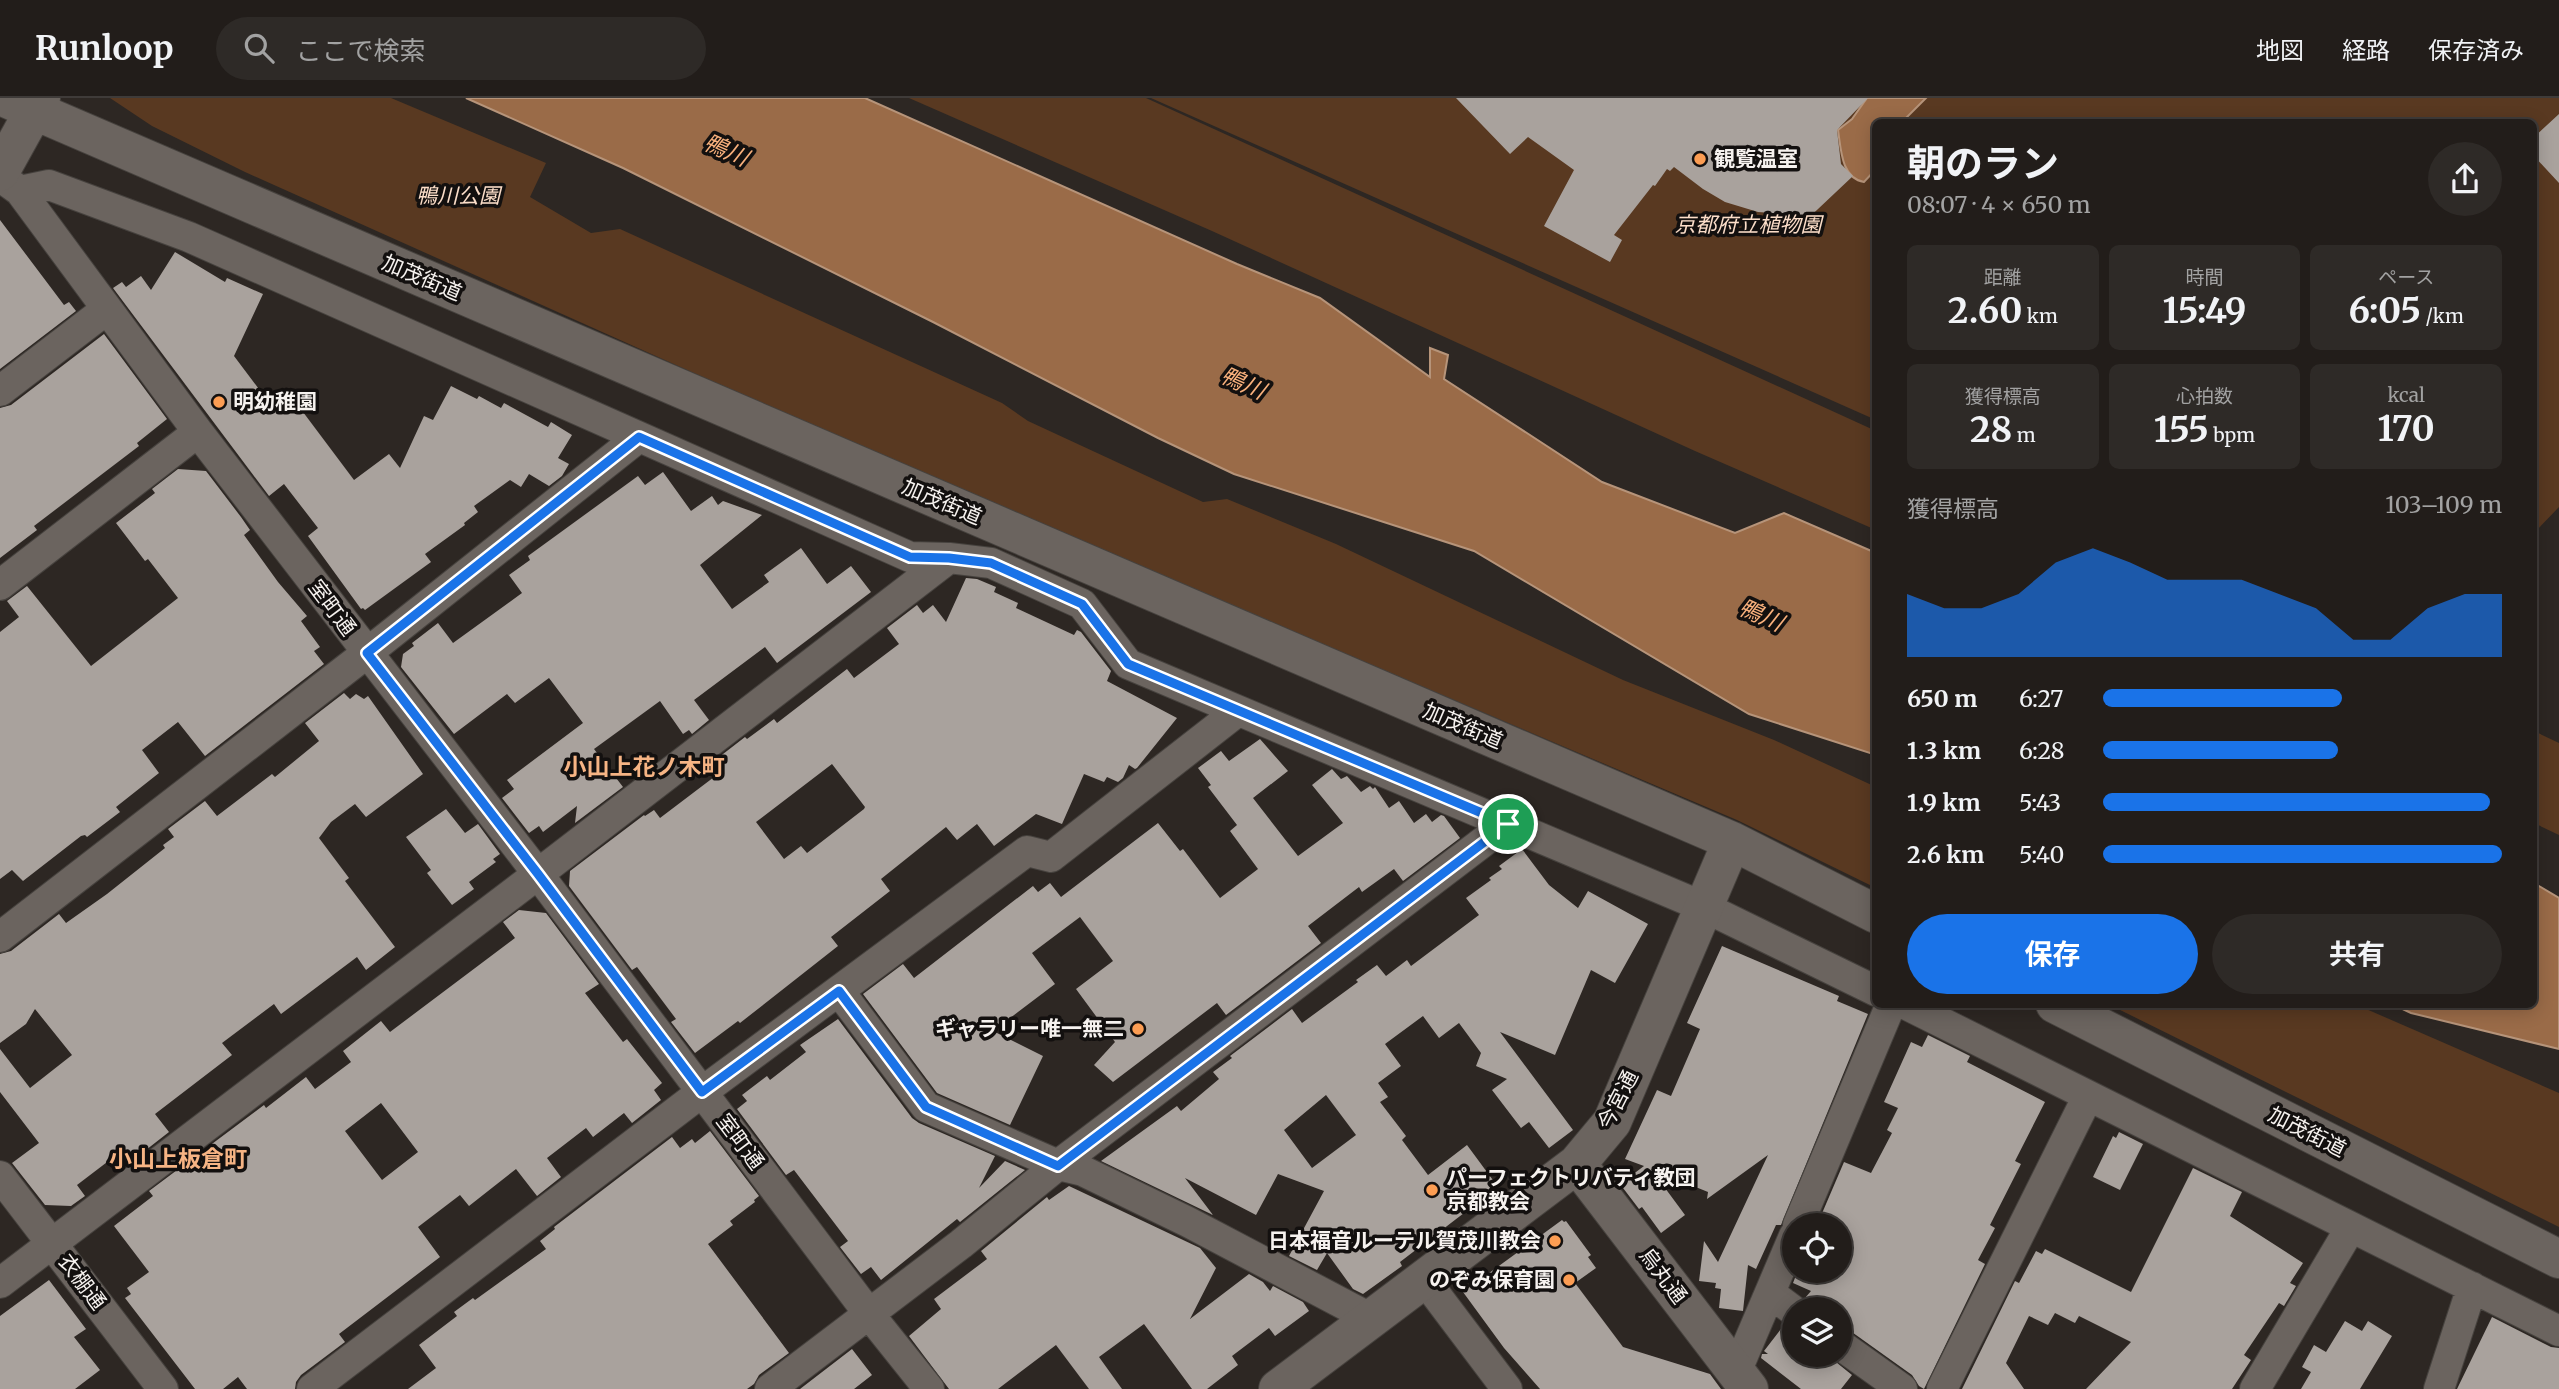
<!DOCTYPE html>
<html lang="ja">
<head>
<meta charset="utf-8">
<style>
  body { margin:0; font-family:Merriweather,"Noto Sans JP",serif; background:#2e2a27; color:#f1f3f6; height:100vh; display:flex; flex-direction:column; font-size:26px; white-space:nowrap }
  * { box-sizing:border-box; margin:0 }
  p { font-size:23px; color:#a2a2a2 }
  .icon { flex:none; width:38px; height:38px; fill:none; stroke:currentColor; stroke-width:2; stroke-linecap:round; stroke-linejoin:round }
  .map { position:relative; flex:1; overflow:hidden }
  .side { position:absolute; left:1872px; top:21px; width:665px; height:889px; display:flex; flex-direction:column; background:#221d1a; border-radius:10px; box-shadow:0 4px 18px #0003,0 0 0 2px #3f3b39 }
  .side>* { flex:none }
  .fabs { position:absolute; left:1782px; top:1115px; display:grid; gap:14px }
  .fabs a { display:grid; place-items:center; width:70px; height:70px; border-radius:50%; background:#221d1a; box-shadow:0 4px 18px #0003,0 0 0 2px #3f3b39; font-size:35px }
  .pin { position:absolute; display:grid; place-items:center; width:60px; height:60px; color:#fff; margin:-30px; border:4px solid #fff; border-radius:50%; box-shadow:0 2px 7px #0007 }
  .round { display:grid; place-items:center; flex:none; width:74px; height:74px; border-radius:37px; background:#2e2a27 }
  .summary { display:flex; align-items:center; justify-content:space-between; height:119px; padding:0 35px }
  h1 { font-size:38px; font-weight:700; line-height:52px }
  .figures { display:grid; grid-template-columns:repeat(3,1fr); gap:10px; height:119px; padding:7px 35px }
  .figures div { display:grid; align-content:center; border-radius:10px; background:#2e2a27; text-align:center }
  .figures b { font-size:35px; font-weight:700 }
  .figures small { font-size:19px; font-weight:400 }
  .figures p { font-size:19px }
  .chart { height:196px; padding:14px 35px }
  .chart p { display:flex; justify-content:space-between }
  .chart svg { width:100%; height:126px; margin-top:7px; fill:#1a73e8; opacity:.7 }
  .button { display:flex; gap:14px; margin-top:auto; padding:14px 35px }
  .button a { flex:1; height:80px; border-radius:42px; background:#1a73e8; color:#fff; font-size:28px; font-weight:700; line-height:80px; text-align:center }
  .button a+a { background:#2e2a27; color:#f1f3f6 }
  ul { padding:0 35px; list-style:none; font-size:23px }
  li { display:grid; grid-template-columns:112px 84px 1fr; align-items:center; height:52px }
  li i { height:18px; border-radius:9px; background:#1a73e8 }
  header { display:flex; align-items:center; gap:42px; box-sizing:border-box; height:98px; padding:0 35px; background:#221d1a; border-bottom:2px solid #3f3b39 }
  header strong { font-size:33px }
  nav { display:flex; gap:38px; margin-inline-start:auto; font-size:24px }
  .search { width:490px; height:63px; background:#2e2a27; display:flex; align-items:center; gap:18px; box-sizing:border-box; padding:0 24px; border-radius:38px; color:#a2a2a2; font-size:26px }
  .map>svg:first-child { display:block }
  .green { fill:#593921 }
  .water { fill:#9a6b48; stroke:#b6947a; stroke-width:2 }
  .building { fill:#a9a29d; fill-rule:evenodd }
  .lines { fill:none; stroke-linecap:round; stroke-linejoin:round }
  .street-casing { stroke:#46423e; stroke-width:32 }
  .secondary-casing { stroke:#46423e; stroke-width:40 }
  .street { stroke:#6b645f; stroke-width:30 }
  .secondary { stroke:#6b645f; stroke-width:38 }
  .route-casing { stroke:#fff; stroke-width:14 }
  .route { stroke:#1a73e8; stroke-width:9 }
  .poi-dot { fill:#fc9d53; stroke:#13100f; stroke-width:2.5 }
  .labels { text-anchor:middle; stroke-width:7; stroke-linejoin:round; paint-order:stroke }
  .poi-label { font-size:21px; font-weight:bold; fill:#f6f2ef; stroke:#13100f; text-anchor:start }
  .park-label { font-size:21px; font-style:italic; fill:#fcdec9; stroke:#13100f }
  .street-label { font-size:21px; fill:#f6f2ef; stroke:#13100f }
  .water-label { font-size:23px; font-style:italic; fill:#f8b07c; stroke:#13100f }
  .neighbourhood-label { font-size:23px; font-weight:bold; fill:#f6b484; stroke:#13100f }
</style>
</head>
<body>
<header>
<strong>Runloop</strong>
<div class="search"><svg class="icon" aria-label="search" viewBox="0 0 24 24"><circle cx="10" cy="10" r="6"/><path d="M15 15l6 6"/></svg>ここで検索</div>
<nav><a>地図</a><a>経路</a><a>保存済み</a></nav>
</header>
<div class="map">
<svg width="2559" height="1291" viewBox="0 0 2559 1291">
  <rect width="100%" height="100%" fill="#2d2723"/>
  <path class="green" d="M110,0H391L546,65L530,99L591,135L620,131L1002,305L1028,323L1203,404L1227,401L1336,446L1623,582L1774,642L1876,689V790L1737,722L899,367L245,74L152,28Z
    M909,0H1146L1876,333V432L1695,353L1212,133Z
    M1151,0H2559V409L2534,435V24H1876V322Z
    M2534,633L2559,645V737L2534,725Z
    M2110,907H2357L2559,995V1129Z"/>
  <path class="water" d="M466,0H865L1237,166L1320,200L1430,279V250L1448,257L1444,281L1602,384L1735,435L1784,415L1876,455V657L1749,616L1474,453L1234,376L1158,340L933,224L623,70Z
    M1867,0H1926L1902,24H1876V71L1864,84C1841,80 1841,51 1838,32L1852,21Z
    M2534,785L2559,800V951L2411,915L2394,907L2534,906Z"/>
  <path class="building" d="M1456,0H1868L1837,32L1841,66L1853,78L1800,128L1788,116L1758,114L1725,104L1703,91L1674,69L1670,73L1667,71L1655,88L1653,87L1614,137L1622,142L1610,164L1544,128L1574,72L1528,39L1510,56Z
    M2559,16V85L2534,58V39Z
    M0,122L64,207L69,204L76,213L0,271Z
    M175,154L225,184L227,180L263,196L234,258L277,315L294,302L354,382L389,356L400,370L424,318L433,322L451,288L477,301L479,298L501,310L504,305L548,329L551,324L572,337L558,360L569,366L562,378L549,388L529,376L521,389L510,382L474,408L478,414L464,425L465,427L425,456L431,464L365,512L363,510L361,511L308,438L318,430L284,386L269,398L113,190L122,184L126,189L141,178L151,192Z
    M104,236L167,321L137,345L139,348L34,428L37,432L0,460V310L11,307Z
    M178,371L206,373L241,419L250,432L244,437L278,484L307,518L301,523L320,549L314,553L324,566L205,658L178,624L142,652L159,675L116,709L120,714L87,739L85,737L81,738L23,783L12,772L0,781V534L19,519L7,503L27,488L91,568L178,500L148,461L145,463L116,425L155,395L152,391Z
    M663,374L691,413L712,398L718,407L723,403L762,417L700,467L732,511L769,484L764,477L801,450L827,486L851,468L871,494L777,565L765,549L694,602L709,622L692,636L689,632L683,636L660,603L594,651L623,689L575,725L577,708L543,734L539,728L529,735L502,700L514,691L507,682L583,625L549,580L515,605L507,596L454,636L401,569L403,556L414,548L412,545L438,525L453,545L522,495L509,477L530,462L528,458L638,378L645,387Z
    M966,480L977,481L996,489L994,494L1018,505L1016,510L1074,537L1077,532L1081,534L1111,573L1107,583L1177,620L1137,670L1135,671L1129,667L1123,680L1118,684L1107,679L1104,684L1084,676L1062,726L1036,716L994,748L977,726L957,742L946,729L881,781L890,793L831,839L838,848L740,925L738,923L695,955L671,924L676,921L637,869L632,872L569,788L570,773L644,717L645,718L654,712L660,720L722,673L714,663L745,639L747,641L774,621L777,625L847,571L854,580L899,546L887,530L917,507L923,515L933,507L946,524ZM832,666L865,709L864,711L807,755L801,748L784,761L756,724Z
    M344,595L350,601L356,596L364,601L368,598L423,676L366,719L355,706L331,724L319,740L349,780L345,783L395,849L366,872L357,859L281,916L274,906L222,945L232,957L155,1016L169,1034L128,1066L119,1055L77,1087L85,1098L71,1108L45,1107L12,1065L39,1045L0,994V951L30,990L72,957L35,911L26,926L0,945V856L11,853L59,816L66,825L107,796L165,750L163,747L174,739L168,731L205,703L217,718L272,676L275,679L319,643L305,625Z
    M1260,641L1288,673L1253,700L1298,758L1343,725L1312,687L1332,671L1341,681L1347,678L1361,694L1370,688L1373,691L1375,689L1389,710L1399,703L1414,725L1426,716L1432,724L1441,717L1444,718L1460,740L1403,783L1394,771L1362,794L1359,789L1308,828L1321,845L1226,917L1217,905L1113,984L1094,967L1115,944L1076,891L1113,863L1080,819L1032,855L1055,886L993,933L1043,958L1010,1027L937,995L863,896L903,866L914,880L1033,788L1038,794L1050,785L1061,799L1158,725L1180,753L1183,751L1220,800L1258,771L1230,733L1237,727L1208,689L1211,687L1198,670L1221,653L1229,663Z
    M446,711L465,735L478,726L500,756L493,761L496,764L469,784L474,791L452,807L427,775L431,772L406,739Z
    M1522,751L1549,787L1578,810L1588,793L1648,826L1615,885L1591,872L1555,957L1500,934L1573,1032L1549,1050L1529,1024L1521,1030L1492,992L1507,981L1476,968L1481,955L1459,925L1439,940L1423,918L1385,946L1401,968L1378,985L1388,999L1380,1004L1406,1038L1402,1042L1428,1077L1467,1047L1498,1089L1400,1164L1402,1168L1363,1196L1353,1191L1327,1155L1317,1172L1289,1158L1324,1093L1278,1076L1256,1117L1185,1080L1213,1117L1101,1063L1177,1008L1181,1013L1219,981L1213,974L1232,960L1230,958L1292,911L1302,925L1358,884L1356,882L1377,867L1386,878L1407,862L1411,868L1479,817L1466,800L1491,782L1489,780L1502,771L1499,768ZM1326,997L1356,1037L1312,1070L1284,1032Z
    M519,812L546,815L599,886L585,895L623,944L627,941L662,985L654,992L661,1002L632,1025L624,1015L593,1039L586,1030L547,1060L561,1079L537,1098L516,1071L469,1108L460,1097L418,1129L440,1159L339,1236L345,1244L301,1277L296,1284L295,1291H247L238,1279L223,1291H195L125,1200L131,1196L127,1190L149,1174L114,1128L153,1098L149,1093L264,1007L266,1010L306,979L315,991L351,964L343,953L381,923L390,934L515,840L503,824ZM381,1005L418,1054L382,1082L345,1033Z
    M1722,848L1839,898L1837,903L1868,916L1781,1127H1776L1756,1171L1748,1167L1743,1213L1719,1210L1721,1191L1715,1190L1716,1185L1699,1183L1704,1143L1718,1164L1768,1057L1707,1101L1708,1094L1651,1071L1685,1117L1661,1135L1642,1109L1639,1111L1620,1086L1644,1068L1625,1061L1657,992L1671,998L1700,931L1687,925Z
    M838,921L912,1020L919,1025L995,1058L979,1090L1005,1063L1025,1072L960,1124L957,1121L881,1182L871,1169L861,1176L840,1149L848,1143L794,1072L786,1077L737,1011L747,1003L742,997L767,978L770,982L806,954L800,947Z
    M1928,937L1970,958L1967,964L2045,1004L2015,1063L2021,1066L1990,1127L1995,1130L1978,1162L1985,1166L1924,1291L1919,1288L1912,1277L1849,1232L1839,1229V1211H1811L1805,1200L1811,1193L1793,1185L1798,1172H1839V1127H1817L1844,1064L1871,1075L1892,1035L1887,1032L1898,1010L1884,1004L1911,944L1922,949Z
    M710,1033L759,1098L754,1102L755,1104L730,1123L733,1127L708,1146L789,1255L759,1277L754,1286L747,1291H408L436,1270L419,1247L457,1218L454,1214L473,1200L475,1202L546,1151L540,1143L555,1131L554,1129L672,1039L680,1050L692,1041L695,1045Z
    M2119,1034L2143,1046L2120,1092L2093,1079L2113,1038L2116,1040Z
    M2193,1070L2242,1094L2230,1118L2303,1165L2290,1185L2296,1188L2284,1208L2279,1205L2244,1257L2251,1262L2232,1291H2086L2131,1244L2079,1218L2075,1225L2055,1215L2048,1227L2029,1218L2006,1265L2024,1291H1962L2015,1183L2019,1185L2036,1153L2042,1156L2045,1151L2131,1194Z
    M1069,1088L1200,1150L1216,1170L1190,1221L1249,1176L1263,1184L1270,1193L1273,1188L1303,1204L1309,1213L1275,1238L1269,1230L1232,1258L1238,1267L1207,1291H1192L1144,1226L1099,1259L1122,1291H1089L1056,1247L998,1291H949L909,1238L941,1211L934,1201L987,1161L981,1153L1047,1099L1049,1102Z
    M1562,1122L1564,1124L1566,1123L1591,1157L1588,1159L1596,1170L1575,1185L1623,1249L1710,1276L1721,1291H1540L1504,1250L1463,1194Z
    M49,1182L86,1231L74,1239L100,1272L75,1291H0V1218Z
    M2492,1219L2551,1249L2559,1250V1291H2457Z
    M2345,1223L2362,1233L2368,1223L2392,1238L2360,1291H2301L2311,1274L2302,1269L2314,1247L2326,1254Z
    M1784,1227L1794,1230V1256H1826L1852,1277L1841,1291H1801L1761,1260L1762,1256H1768L1764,1253Z
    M852,1251L872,1277L854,1291H800Z"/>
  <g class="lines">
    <defs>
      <path id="street" d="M5,82L20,93L198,334L538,776L869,1216L929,1291
        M20,93L49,87L189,139L910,459L949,460L991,465L1082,506L1128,566L1704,809L1876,893
        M0,293L107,211
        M0,487L198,334
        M0,839L367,555L639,339
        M839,893L926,1009L1058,1067L1083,1073L1188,1124L1370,1220
        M1905,906L2559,1233
        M0,1078L163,1291
        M1798,1127L1891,906
        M1424,1181L1507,1291
        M0,1185L538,776L949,460
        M1770,1195L1794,1213
        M1839,1246L1902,1291
        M1736,1274L1794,1138
        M312,1291L702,994L1027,753L1051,759L1238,613
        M770,1291L961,1146L1058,1067L1508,725
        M1942,1291L2088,998
        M2255,1291L2351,1129
        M2439,1291L2472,1189"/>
      <path id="secondary" d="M5,0L1732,743L1876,816
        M0,74L41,0
        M2055,906L2559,1161
        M1577,1066L1749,1291
        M1278,1291L1577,1066L1612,1024L1732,743"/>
    </defs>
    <use href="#street" class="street-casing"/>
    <use href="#secondary" class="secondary-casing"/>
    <use href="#street" class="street"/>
    <use href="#secondary" class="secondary"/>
  </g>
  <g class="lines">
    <defs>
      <path id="route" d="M639,339L910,459L949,460L991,465L1082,506L1128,566L1508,726L1058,1068L926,1009L839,893L702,994L538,776L367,555Z"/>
    </defs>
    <use href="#route" class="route-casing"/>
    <use href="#route" class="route"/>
  </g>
  <g class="poi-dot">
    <circle cx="1700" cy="61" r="7"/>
    <circle cx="219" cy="304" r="7"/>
    <circle cx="1138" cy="931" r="7"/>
    <circle cx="1432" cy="1092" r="7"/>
    <circle cx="1555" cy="1143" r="7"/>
    <circle cx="1569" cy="1182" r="7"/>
  </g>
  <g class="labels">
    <g class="poi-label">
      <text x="1714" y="68">観覧温室</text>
      <text x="233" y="311">明幼稚園</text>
      <text x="1124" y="938" text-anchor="end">ギャラリー唯一無二</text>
      <text x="1446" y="1087">パーフェクトリバティ教団<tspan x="1446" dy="24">京都教会</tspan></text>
      <text x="1541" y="1150" text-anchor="end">日本福音ルーテル賀茂川教会</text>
      <text x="1555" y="1189" text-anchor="end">のぞみ保育園</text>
    </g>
    <g class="park-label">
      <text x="458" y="105">鴨川公園</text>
      <text x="1748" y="134">京都府立植物園</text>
    </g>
    <g class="street-label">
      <text transform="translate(422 180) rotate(23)" y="7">加茂街道</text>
      <text transform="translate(942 404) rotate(23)" y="7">加茂街道</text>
      <text transform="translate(332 510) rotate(53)" y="7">室町通</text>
      <text transform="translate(1463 628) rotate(23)" y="7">加茂街道</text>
      <text transform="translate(1618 1002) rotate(-63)" y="7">今宮通</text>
      <text transform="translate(2307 1034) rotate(27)" y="7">加茂街道</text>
      <text transform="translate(740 1044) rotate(53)" y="7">室町通</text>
      <text transform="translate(1663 1178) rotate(53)" y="7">烏丸通</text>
      <text transform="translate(82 1184) rotate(53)" y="7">衣棚通</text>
    </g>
    <g class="water-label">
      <text transform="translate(726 52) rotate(24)" y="8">鴨川</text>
      <text transform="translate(1243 285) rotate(24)" y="8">鴨川</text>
      <text transform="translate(1761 517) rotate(24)" y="8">鴨川</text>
    </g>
    <g class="neighbourhood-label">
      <text x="644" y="677">小山上花ノ木町</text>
      <text x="178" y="1069">小山上板倉町</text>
    </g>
  </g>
</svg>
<div class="fabs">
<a><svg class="icon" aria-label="locate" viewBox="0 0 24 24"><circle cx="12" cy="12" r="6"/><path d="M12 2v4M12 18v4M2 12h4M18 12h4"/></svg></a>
<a><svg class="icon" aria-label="layers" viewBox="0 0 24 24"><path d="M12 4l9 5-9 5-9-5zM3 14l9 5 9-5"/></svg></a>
</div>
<div class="pin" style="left:1508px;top:726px;background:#1e9e55"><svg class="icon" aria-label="arrive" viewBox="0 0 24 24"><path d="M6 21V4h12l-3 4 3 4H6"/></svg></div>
<section class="side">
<div class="summary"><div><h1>朝のラン</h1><p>08:07 · 4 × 650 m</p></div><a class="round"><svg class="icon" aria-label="share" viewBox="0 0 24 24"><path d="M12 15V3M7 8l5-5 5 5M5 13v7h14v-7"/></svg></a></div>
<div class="figures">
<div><p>距離</p><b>2.60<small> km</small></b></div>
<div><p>時間</p><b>15:49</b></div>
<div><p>ペース</p><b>6:05<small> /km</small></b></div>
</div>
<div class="figures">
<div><p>獲得標高</p><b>28<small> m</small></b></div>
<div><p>心拍数</p><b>155<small> bpm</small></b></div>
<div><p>kcal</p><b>170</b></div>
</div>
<div class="chart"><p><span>獲得標高</span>103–109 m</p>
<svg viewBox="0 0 160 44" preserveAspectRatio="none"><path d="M0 44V22L10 27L20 27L30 22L40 11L50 6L60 11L70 17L80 17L90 17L100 22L110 27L120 38L130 38L140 27L150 22L160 22V44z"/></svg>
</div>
<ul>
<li><b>650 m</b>6:27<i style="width:60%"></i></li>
<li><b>1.3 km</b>6:28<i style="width:59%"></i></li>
<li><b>1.9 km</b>5:43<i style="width:97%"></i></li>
<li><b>2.6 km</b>5:40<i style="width:100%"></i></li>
</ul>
<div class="button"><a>保存</a><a>共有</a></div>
</section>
</div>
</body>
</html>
